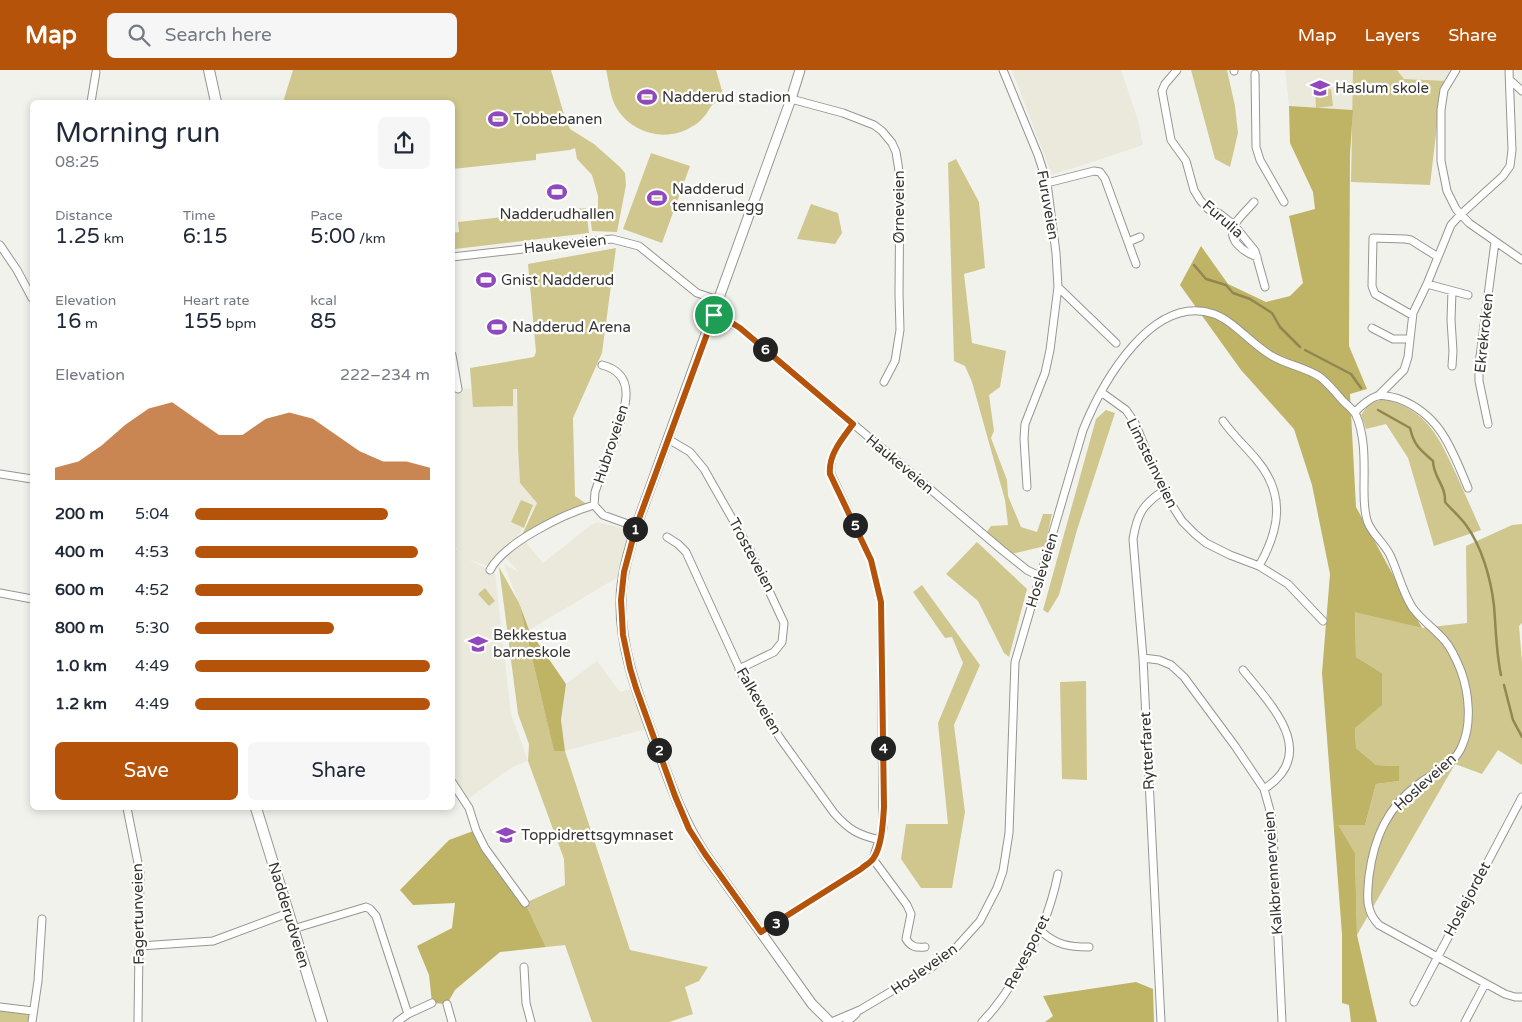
<!DOCTYPE html>
<html lang="en">
<head>
<meta charset="utf-8">
<style>
  body { margin:0; font-family:"Varela Round",sans-serif; background:#f6f6f7; color:#1f2937; height:100vh; display:flex; flex-direction:column; font-size:19px; white-space:nowrap }
  * { box-sizing:border-box; margin:0 }
  p { font-size:16px; color:#747a83 }
  .icon { flex:none; width:28px; height:28px; fill:none; stroke:currentColor; stroke-width:2; stroke-linecap:round; stroke-linejoin:round }
  .map { position:relative; flex:1; overflow:hidden }
  .side { position:absolute; left:30px; top:30px; width:425px; height:710px; display:flex; flex-direction:column; background:#fff; border-radius:8px; box-shadow:0 2px 8px #0003 }
  .side>* { flex:none }
  .pin { position:absolute; display:grid; place-items:center; width:42px; height:42px; color:#fff; margin:-21px; border:2px solid #fff; border-radius:50%; box-shadow:0 1px 5px #0007 }
  .km { position:absolute; width:25px; height:25px; margin:-12px; border-radius:50%; background:#222; color:#fff; font-size:14px; line-height:25px; text-align:center }
  .round { display:grid; place-items:center; flex:none; width:52px; height:52px; border-radius:8px; background:#f6f6f7 }
  .summary { display:flex; align-items:center; justify-content:space-between; height:85px; padding:0 25px }
  h1 { font-size:28px; font-weight:600; line-height:38px }
  .figures { display:grid; grid-template-columns:repeat(3,1fr); gap:8px; height:85px; padding:5px 25px }
  .figures div { display:grid; align-content:center }
  .figures b { font-size:21px; font-weight:600 }
  .figures small { font-size:14px; font-weight:400 }
  .figures p { font-size:14px }
  .chart { height:140px; padding:10px 25px }
  .chart p { display:flex; justify-content:space-between }
  .chart svg { width:100%; height:90px; margin-top:5px; fill:#b45309; opacity:.7 }
  .primary-button { display:flex; gap:10px; margin-top:auto; padding:10px 25px }
  .primary-button a { flex:1; height:58px; border-radius:8px; background:#b45309; color:#fff; font-size:20px; font-weight:600; line-height:58px; text-align:center }
  .primary-button a+a { background:#f6f6f7; color:#1f2937 }
  ul { padding:0 25px; list-style:none; font-size:16px }
  li { display:grid; grid-template-columns:80px 60px 1fr; align-items:center; height:38px }
  li i { height:12px; border-radius:6px; background:#b45309 }
  header { display:flex; align-items:center; gap:30px; box-sizing:border-box; height:70px; padding:0 25px; background:#b45309; color:#fff }
  header strong { font-size:24px }
  nav { display:flex; gap:28px; margin-inline-start:auto; font-size:18px }
  .search { width:350px; height:45px; background:#f6f6f7; display:flex; align-items:center; gap:12px; box-sizing:border-box; padding:0 18px; border-radius:8px; color:#747a83; font-size:19px }
  .map>svg:first-child { display:block }
  .built { fill:#eae9dc }
  .green { fill:#d0c78e }
  .forest { fill:#bfb365 }
  .lines { fill:none; stroke-linecap:round; stroke-linejoin:round }
  .stream { stroke:#908751; stroke-width:2.5 }
  .minor-casing { stroke:#969691; stroke-width:9 }
  .tertiary-casing { stroke:#969691; stroke-width:11 }
  .secondary-casing { stroke:#969691; stroke-width:12 }
  .minor { stroke:#fff; stroke-width:7 }
  .tertiary { stroke:#fff; stroke-width:9 }
  .secondary { stroke:#fff; stroke-width:10 }
  .route-casing { stroke:#fff; stroke-width:10 }
  .route { stroke:#b45309; stroke-width:6 }
  .labels { text-anchor:middle; stroke-width:4.5; stroke-linejoin:round; paint-order:stroke }
  .poi-label { font-size:15px; fill:#363534; stroke:#fffffd; text-anchor:start }
  .street-label { font-size:15px; fill:#363534; stroke:#fffffd }
</style>
</head>
<body>
<header>
<strong>Map</strong>
<div class="search"><svg class="icon" aria-label="search" viewBox="0 0 24 24"><circle cx="10" cy="10" r="6"/><path d="M15 15l6 6"/></svg>Search here</div>
<nav><a>Map</a><a>Layers</a><a>Share</a></nav>
</header>
<div class="map">
<svg width="1522" height="952" viewBox="0 0 1522 952">
  <rect width="100%" height="100%" fill="#f2f2ed"/>
  <path class="built" d="M1012,0H1121L1138,50L1143,75L1052,105Z
    M1285,0H1353V40L1289,36Z
    M1397,0H1455L1449,11L1404,9Z
    M516,318L520,413L537,433L513,475L487,496L468,489L495,503L511,644L528,691L514,696L468,729L453,705L452,475L462,485L453,473V319Z
    M598,452L633,461L623,504L529,560L504,494L519,502L505,487L526,472L543,493L591,455Z
    M597,591L620,622L630,619L646,659L565,681L561,650L566,614Z"/>
  <path class="green" d="M293,0H551L563,41L570,59L594,74L620,97L625,103L626,115L617,162L592,161L589,138L598,137V126L592,105L577,89L575,78L570,80L536,84V90L453,99L452,32H283Z
    M606,0H716L725,31C722,31 716,32 714,34C711,35 709,40 707,43C703,48 699,53 693,56C668,73 631,64 616,37C610,27 609,11 606,0Z
    M1191,0H1227L1235,36L1238,63L1230,97L1215,89Z
    M1353,0H1397L1404,9L1449,11L1440,30L1430,115L1351,112Z
    M1331,19L1333,36L1316,38L1315,20Z
    M651,83L690,96L662,173L623,159Z
    M956,89L979,132L985,198L964,204L972,273L1006,281L1000,317L989,325L994,361L991,368L1007,410L1008,426L1021,457L1037,462L1043,444H1052L1045,476L1012,484L986,463L991,456L1008,455L1005,430L972,312L965,296L954,291L948,93Z
    M811,134L838,143L842,163L835,174L797,169Z
    M586,138L589,163L455,179L453,163L459,162L458,152Z
    M616,178L602,283L573,348L575,426L588,435L521,467L537,433L520,413L518,377L517,319H513V336L473,337L470,298L534,287L536,282L528,194Z
    M1382,329C1427,338 1440,369 1457,406C1465,424 1473,442 1481,460L1434,476L1408,388L1386,354L1366,359L1361,345L1368,335Z
    M1106,340L1115,343L1077,460L1059,525L1048,543L1043,540L1096,349Z
    M521,430L533,435L524,458L511,452Z
    M1522,454V553L1519,556L1522,592V695L1498,680L1482,704L1455,694L1357,865L1355,783L1337,755H1365L1376,714L1399,711L1398,696L1376,695L1356,678L1355,658L1382,603L1356,587L1355,541L1422,558L1467,553L1466,476L1512,455Z
    M977,472L1027,519L1009,587L1004,583L978,531L946,504Z
    M499,497L519,533L554,680L565,681L630,880L708,897L699,911L685,917L693,944L669,952H592L565,875L546,877L525,833L565,815L564,789L528,691L529,674L518,644Z
    M922,515L980,595L954,655L965,742L952,818H921L901,789L906,754H948L938,653L963,593L952,567L945,568L913,522Z
    M485,518L495,531L489,536L478,524Z
    M1086,611L1087,710L1062,709L1060,612Z
    M0,940L33,945L32,952H0Z"/>
  <path class="forest" d="M1289,36L1353,40L1350,84L1349,276L1367,319L1350,324L1356,437L1422,558L1355,542L1356,587L1382,603V635L1355,658L1356,678L1376,695L1399,696V711L1376,714L1365,755H1338L1355,783L1357,865L1377,952H1351L1349,935L1342,933V864L1322,603L1330,504L1312,415L1294,359L1241,300L1180,215L1201,176L1228,214L1266,232L1290,226L1303,213L1289,146L1315,139L1313,122L1290,73Z
    M519,533L529,560L566,614L561,650L565,681H554Z
    M476,760L525,833L546,877L500,882L455,920L447,934L432,933L429,905L417,876L452,858L455,833L413,835L400,820L449,770Z
    M1136,912L1153,919L1154,952H1045L1053,946L1043,926Z"/>
  <g class="lines">
    <path class="stream" d="M1194,195L1206,209L1226,215L1233,223L1250,229L1272,243L1280,257L1300,277
      M1305,280L1351,304L1361,318
      M1378,340L1410,358C1414,375 1419,379 1433,391C1433,407 1446,415 1445,432C1452,440 1460,447 1466,455C1482,477 1491,509 1494,536C1496,559 1496,582 1501,605
      M1504,615L1513,650L1522,667"/>
    <defs>
      <path id="minor" d="M1003,0L1038,85L1047,113L1056,183L1058,217L1050,280L1045,303L1025,354L1024,369L1027,417
        M1177,0L1165,14L1162,21L1171,70L1186,91L1194,120L1200,130L1208,139L1220,144L1234,155L1255,181L1265,217
        M1234,0V1
        M1456,0L1444,20L1441,40V91L1447,121L1456,139L1469,153L1522,190
        M1255,4L1256,77L1260,90L1284,132
        M1510,10L1522,21
        M791,29L843,43L874,55L882,61L892,73L896,82L900,107L899,224L900,260L895,291L884,312
        M91,32L96,2
        M1047,113L1094,101L1100,102L1105,109L1136,194
        M1254,132C1248,139 1240,146 1235,154C1226,170 1244,182 1257,187
        M1128,172L1140,167
        M0,175L17,200L32,228
        M452,187L612,169L639,176L697,223L718,230
        M1427,214L1468,225
        M1058,217L1116,273
        M1452,221L1451,250L1453,281L1452,296
        M713,245L740,258L1002,480L1027,500L1039,506
        M1412,245L1375,224L1372,216L1373,168L1405,169L1411,170L1438,187
        M1372,258L1393,269H1409
        M452,285L458,319
        M1101,322L1126,340L1135,353L1163,421L1182,451L1195,464L1206,473L1230,485L1259,496L1288,514L1323,551
        M1378,326L1404,300L1408,287L1413,243L1427,214L1451,155L1460,145L1503,106L1510,96L1512,80L1509,0
        M1355,342C1361,336 1368,329 1377,326C1384,324 1392,327 1399,329C1441,345 1452,380 1468,418
        M1223,351C1233,365 1245,376 1256,389C1286,424 1280,459 1259,496
        M1488,354L1479,311V294L1495,172
        M668,369L690,382L704,399L750,480L784,553L782,572L774,582L739,599
        M0,404L32,409
        M594,435L595,422C601,404 607,387 614,370C623,344 641,305 602,295
        M667,467L678,474L686,482L745,611L780,668L834,743C849,760 858,765 880,770
        M490,500C505,472 564,444 594,435L603,445L636,457
        M0,523L32,529
        M1143,588L1159,590L1171,595L1184,607L1235,676L1264,719L1271,744L1273,764L1282,952
        M1243,600C1271,635 1320,683 1264,719
        M452,712L469,738L476,760L485,778L525,833
        M127,738L140,803L138,952
        M873,789L907,835L911,844L906,869C911,877 916,878 925,877
        M293,859L366,837L370,839L376,846L408,944
        M1041,861C1056,875 1069,877 1089,877
        M761,862L861,799L873,789L883,758L881,533L871,490L831,404C828,385 842,369 853,354
        M140,876L213,871L288,843
        M524,897L526,933L531,952
        M1414,932L1522,727
        M447,934L452,952
        M0,937L33,941
        M834,951L860,940L932,897L953,881L980,851L997,818L1003,801L1009,763L1015,592L1083,360C1102,313 1152,223 1214,244C1234,251 1252,275 1272,286C1287,295 1305,297 1320,307C1329,314 1336,323 1343,331C1347,335 1353,339 1356,345C1366,368 1364,395 1364,420C1364,431 1364,443 1368,453C1373,465 1384,473 1390,485C1398,502 1402,521 1412,537C1421,550 1435,559 1445,571C1452,579 1457,591 1461,601C1469,623 1472,654 1462,676C1455,694 1435,702 1420,713C1387,737 1374,768 1369,806C1367,826 1365,841 1379,855L1505,924L1515,927H1522
        M32,952L38,911L42,849
        M397,952L408,944L432,933
        M847,952L856,944
        M982,952C997,937 1007,921 1018,903C1038,869 1050,843 1058,804
        M1161,952L1143,588L1133,469C1137,445 1142,435 1163,421
        M1465,952L1485,914"/>
      <path id="tertiary" d="M800,0L791,29L636,457C629,481 621,506 621,531C620,581 639,627 656,674C670,713 682,749 705,784L812,934L828,950"/>
      <path id="secondary" d="M209,0L216,32
        M256,738L322,952"/>
    </defs>
    <use href="#minor" class="minor-casing"/>
    <use href="#tertiary" class="tertiary-casing"/>
    <use href="#secondary" class="secondary-casing"/>
    <use href="#minor" class="minor"/>
    <use href="#tertiary" class="tertiary"/>
    <use href="#secondary" class="secondary"/>
  </g>
  <g class="lines">
    <defs>
      <path id="route" d="M714,245L732,253L740,258L853,354C842,369 828,385 830,404L871,490L881,532L884,737C883,752 882,777 873,789C870,793 864,796 861,799L761,862L705,784L689,759L675,726L636,618L630,598L623,565L621,530L624,502L636,457Z"/>
    </defs>
    <use href="#route" class="route-casing"/>
    <use href="#route" class="route"/>
  </g>
  <defs>
    <symbol id="school-bare" viewBox="-9 -9 18 18"><path d="M0-5L7-2L0 1L-7-2ZM-4 1L0 2.5L4 1V4Q0 6-4 4Z" fill="#9049bc" stroke="#fffffd" stroke-width="2.5" paint-order="stroke"/></symbol>
    <symbol id="stadium-bare" viewBox="-9 -9 18 18"><path d="M0-5a6.5 5 0 1 0 0 10a6.5 5 0 1 0 0-10ZM-3.5-1.8h7v3.6h-7Z" fill="#9049bc" stroke="#fffffd" stroke-width="2.5" paint-order="stroke"/></symbol>
    <symbol id="university-bare" viewBox="-9 -9 18 18"><path d="M0-5L7-2L0 1L-7-2ZM-4 1L0 2.5L4 1V4Q0 6-4 4Z" fill="#9049bc" stroke="#fffffd" stroke-width="2.5" paint-order="stroke"/></symbol>
  </defs>
  <g fill-rule="evenodd">
    <use href="#school-bare" x="1306" y="4" width="28" height="28"/>
    <use href="#stadium-bare" x="633" y="13" width="28" height="28"/>
    <use href="#stadium-bare" x="484" y="35" width="28" height="28"/>
    <use href="#stadium-bare" x="543" y="108" width="28" height="28"/>
    <use href="#stadium-bare" x="643" y="114" width="28" height="28"/>
    <use href="#stadium-bare" x="472" y="196" width="28" height="28"/>
    <use href="#stadium-bare" x="483" y="243" width="28" height="28"/>
    <use href="#school-bare" x="464" y="560" width="28" height="28"/>
    <use href="#university-bare" x="492" y="751" width="28" height="28"/>
  </g>
  <g class="labels">
    <g class="poi-label">
      <text x="1335" y="23">Haslum skole</text>
      <text x="662" y="32">Nadderud stadion</text>
      <text x="513" y="54">Tobbebanen</text>
      <text x="672" y="124">Nadderud<tspan x="672" dy="17">tennisanlegg</tspan></text>
      <text x="557" y="149" text-anchor="middle">Nadderudhallen</text>
      <text x="501" y="215">Gnist Nadderud</text>
      <text x="512" y="262">Nadderud Arena</text>
      <text x="493" y="570">Bekkestua<tspan x="493" dy="17">barneskole</tspan></text>
      <text x="521" y="770">Toppidrettsgymnaset</text>
    </g>
    <g class="street-label">
      <text transform="translate(1048 135) rotate(80)" y="5">Furuveien</text>
      <text transform="translate(899 137) rotate(-90)" y="5">Ørneveien</text>
      <text transform="translate(1223 149) rotate(41)" y="5">Furulia</text>
      <text transform="translate(565 174) rotate(-6)" y="5">Haukeveien</text>
      <text transform="translate(1484 263) rotate(-84)" y="5">Ekrekroken</text>
      <text transform="translate(611 374) rotate(-72)" y="5">Hubroveien</text>
      <text transform="translate(1152 393) rotate(64)" y="5">Limsteinveien</text>
      <text transform="translate(900 394) rotate(40)" y="5">Haukeveien</text>
      <text transform="translate(752 485) rotate(62)" y="5">Trosteveien</text>
      <text transform="translate(1042 500) rotate(-73)" y="5">Hosleveien</text>
      <text transform="translate(759 631) rotate(60)" y="5">Falkeveien</text>
      <text transform="translate(1147 681) rotate(-93)" y="5">Rytterfaret</text>
      <text transform="translate(1425 712) rotate(-42)" y="5">Hosleveien</text>
      <text transform="translate(1273 803) rotate(-94)" y="5">Kalkbrennerveien</text>
      <text transform="translate(1467 829) rotate(-62)" y="5">Hoslejordet</text>
      <text transform="translate(138 844) rotate(-91)" y="5">Fagertunveien</text>
      <text transform="translate(289 845) rotate(73)" y="5">Nadderudveien</text>
      <text transform="translate(1027 882) rotate(-63)" y="5">Revesporet</text>
      <text transform="translate(924 899) rotate(-35)" y="5">Hosleveien</text>
    </g>
  </g>
</svg>
<div class="pin" style="left:714px;top:245px;background:#1e9e55"><svg class="icon" aria-label="arrive" viewBox="0 0 24 24"><path d="M6 21V4h12l-3 4 3 4H6"/></svg></div>
<b class="km" style="left:635px;top:459px">1</b>
<b class="km" style="left:659px;top:680px">2</b>
<b class="km" style="left:776px;top:853px">3</b>
<b class="km" style="left:883px;top:678px">4</b>
<b class="km" style="left:855px;top:455px">5</b>
<b class="km" style="left:765px;top:279px">6</b>
<section class="side">
<div class="summary"><div><h1>Morning run</h1><p>08:25</p></div><a class="round"><svg class="icon" aria-label="share" viewBox="0 0 24 24"><path d="M12 15V3M7 8l5-5 5 5M5 13v7h14v-7"/></svg></a></div>
<div class="figures">
<div><p>Distance</p><b>1.25<small> km</small></b></div>
<div><p>Time</p><b>6:15</b></div>
<div><p>Pace</p><b>5:00<small> /km</small></b></div>
</div>
<div class="figures">
<div><p>Elevation</p><b>16<small> m</small></b></div>
<div><p>Heart rate</p><b>155<small> bpm</small></b></div>
<div><p>kcal</p><b>85</b></div>
</div>
<div class="chart"><p><span>Elevation</span>222–234 m</p>
<svg viewBox="0 0 160 44" preserveAspectRatio="none"><path d="M0 44V38L10 35L20 27L30 17L40 9L50 6L60 14L70 22L80 22L90 14L100 11L110 14L120 22L130 30L140 35L150 35L160 38V44z"/></svg>
</div>
<ul>
<li><b>200 m</b>5:04<i style="width:82%"></i></li>
<li><b>400 m</b>4:53<i style="width:95%"></i></li>
<li><b>600 m</b>4:52<i style="width:97%"></i></li>
<li><b>800 m</b>5:30<i style="width:59%"></i></li>
<li><b>1.0 km</b>4:49<i style="width:100%"></i></li>
<li><b>1.2 km</b>4:49<i style="width:100%"></i></li>
</ul>
<div class="primary-button"><a>Save</a><a>Share</a></div>
</section>
</div>
</body>
</html>
